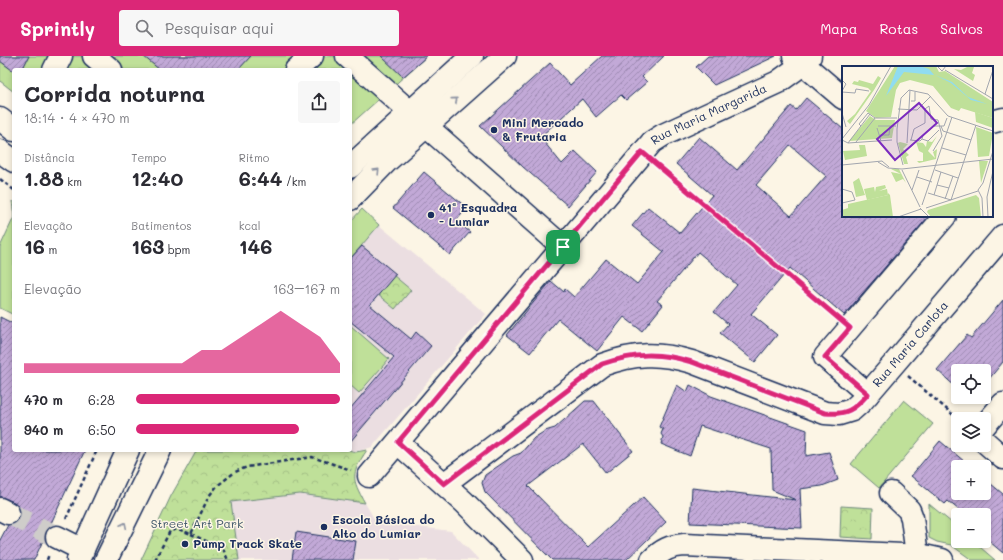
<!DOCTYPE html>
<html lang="pt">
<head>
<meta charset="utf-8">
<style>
  body { margin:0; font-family:Mali,sans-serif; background:#f7f7f7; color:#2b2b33; height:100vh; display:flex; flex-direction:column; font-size:15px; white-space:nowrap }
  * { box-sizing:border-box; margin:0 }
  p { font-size:13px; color:#7c7c81 }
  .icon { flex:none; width:22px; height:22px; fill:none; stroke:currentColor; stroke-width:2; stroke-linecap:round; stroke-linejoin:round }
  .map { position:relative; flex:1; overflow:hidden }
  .sheet { position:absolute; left:12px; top:12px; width:340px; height:384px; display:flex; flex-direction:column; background:#fff; border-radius:4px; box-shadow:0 2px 6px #0003 }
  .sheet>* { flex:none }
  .fabs { position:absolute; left:951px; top:308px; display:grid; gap:8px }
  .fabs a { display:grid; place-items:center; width:40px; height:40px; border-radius:4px; background:#fff; box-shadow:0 2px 6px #0003; font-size:20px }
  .pin { position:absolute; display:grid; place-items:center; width:34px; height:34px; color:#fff; margin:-17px; border-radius:8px; box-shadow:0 2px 6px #0006 }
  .round { display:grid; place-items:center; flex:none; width:42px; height:42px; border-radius:4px; background:#f7f7f7 }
  .head { display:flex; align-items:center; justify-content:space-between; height:68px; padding:0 12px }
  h1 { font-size:22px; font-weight:700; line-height:30px }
  .figures { display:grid; grid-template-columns:repeat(3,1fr); gap:6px; height:68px; padding:4px 12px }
  .figures div { display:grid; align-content:center }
  .figures b { font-size:20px; font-weight:700 }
  .figures small { font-size:11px; font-weight:400 }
  .figures p { font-size:11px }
  .chart { height:112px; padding:8px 12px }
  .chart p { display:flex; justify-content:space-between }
  .chart svg { width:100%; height:72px; margin-top:4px; fill:#db2777; opacity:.7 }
  ul { padding:0 12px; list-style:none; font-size:13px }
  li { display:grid; grid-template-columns:64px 48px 1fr; align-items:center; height:30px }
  li i { height:10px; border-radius:5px; background:#db2777 }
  header { display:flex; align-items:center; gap:24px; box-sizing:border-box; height:56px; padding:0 20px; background:#db2777; color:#fff }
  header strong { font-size:19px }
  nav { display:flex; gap:22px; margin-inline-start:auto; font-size:14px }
  .search { width:280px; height:36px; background:#f7f7f7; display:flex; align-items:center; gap:10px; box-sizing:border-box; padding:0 14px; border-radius:4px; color:#7c7c81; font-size:15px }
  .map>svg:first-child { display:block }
  .built { fill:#ebdee1 }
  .grass { fill:#bfe099; stroke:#6d887c }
  .park { fill:url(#park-crowns); stroke:#6d887c }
  .building { fill:url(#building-hatch); stroke:#1b2f5e; fill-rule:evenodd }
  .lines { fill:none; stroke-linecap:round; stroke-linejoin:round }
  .minor-tunnel { stroke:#cfcdca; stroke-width:22; stroke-dasharray:22 11; stroke-linecap:butt }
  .minor-casing { stroke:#1b2f5e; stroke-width:25 }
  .path { stroke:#1b2f5e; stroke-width:2.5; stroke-dasharray:4 3; stroke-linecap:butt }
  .minor { stroke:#fcf5e5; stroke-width:22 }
  .oneway { stroke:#8c92a2 }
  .route-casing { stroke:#fff; stroke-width:8 }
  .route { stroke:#db2777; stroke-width:5 }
  .poi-dot { fill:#1b2f5e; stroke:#fcf5e5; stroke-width:1.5 }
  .labels { text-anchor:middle; stroke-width:3; stroke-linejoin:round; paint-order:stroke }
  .street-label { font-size:12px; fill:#1b2f5e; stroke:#fcf5e5 }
  .poi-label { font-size:12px; font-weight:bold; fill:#1b2f5e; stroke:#fcf5e5; text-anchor:start }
  .park-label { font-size:12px; fill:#445b6d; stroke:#fcf5e5 }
  .inset-road { fill:none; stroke:#a2a6af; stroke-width:1 }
  .view { fill:#7b2cbf; fill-opacity:0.15; stroke:#7b2cbf; stroke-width:2 }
  .inset-edge { fill:none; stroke:#1b2f5e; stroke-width:2 }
</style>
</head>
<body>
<header>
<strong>Sprintly</strong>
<div class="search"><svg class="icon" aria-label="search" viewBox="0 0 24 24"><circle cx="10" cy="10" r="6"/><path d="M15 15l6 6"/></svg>Pesquisar aqui</div>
<nav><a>Mapa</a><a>Rotas</a><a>Salvos</a></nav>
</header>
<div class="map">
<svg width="1003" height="504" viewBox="0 0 1003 504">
  <defs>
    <pattern id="park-crowns" width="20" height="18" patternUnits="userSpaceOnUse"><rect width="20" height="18" fill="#bfe099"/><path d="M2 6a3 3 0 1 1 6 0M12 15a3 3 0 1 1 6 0" fill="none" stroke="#a4c086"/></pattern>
    <pattern id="building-hatch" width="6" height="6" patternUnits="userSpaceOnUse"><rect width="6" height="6" fill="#c2a9d7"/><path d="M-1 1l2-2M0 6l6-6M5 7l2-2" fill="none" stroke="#9d8ab2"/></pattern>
  </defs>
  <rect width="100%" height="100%" fill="#fcf5e5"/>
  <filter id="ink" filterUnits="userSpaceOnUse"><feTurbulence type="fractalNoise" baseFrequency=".025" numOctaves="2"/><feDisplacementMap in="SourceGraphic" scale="8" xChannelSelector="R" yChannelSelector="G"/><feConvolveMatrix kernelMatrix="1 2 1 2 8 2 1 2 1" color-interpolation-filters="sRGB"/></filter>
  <g filter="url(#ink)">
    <path class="built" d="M379,169L486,258L372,391L356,396L348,394H350V203Z
      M300,438L365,447L376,466L451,475L479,504H239L231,446Z"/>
    <path class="grass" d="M0,0H427L350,69V14H14V36L0,25Z
      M12,145L14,147V259L0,252V191L14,161Z
      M362,153L379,169L350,203V166Z
      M350,269L389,303L359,337L350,329Z
      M904,344L933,368L879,432L851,408Z
      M929,448L958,472V485H973L995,504H972L951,489L937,486L929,482Z"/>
    <path class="park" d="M393,219L411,234L395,253L377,238Z
      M197,394H348L356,396L367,394C351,418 351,422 365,447L300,438L231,446L239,504H141L171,440Z
      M841,450L873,452L872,483L840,481Z"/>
    <path class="building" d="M0,0H29L22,14H12L0,5Z
      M143,0H251L238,14H160Z
      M381,0H427L403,21Z
      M602,0H664L642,21L647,26L626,44L621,39L596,61L582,43L540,81L562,108L575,95L597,116L568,150L523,111L480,70L550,7L570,29Z
      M708,0H776L714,29L696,11Z
      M806,42L843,73V160H929L844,259L790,212L751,258L777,279L755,306L720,277L728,268L714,256L737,229L698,196L657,245L663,249L642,275L624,261L597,295L558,263L530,297L507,279L551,225L564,236L565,233L574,241L606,203L637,228L664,196L632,170L648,151L680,177L712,139L676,108L699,81L737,114L791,50L796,54ZM790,89L826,120L791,160L756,129Z
      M424,116L467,152L456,165L470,176L450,199L393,152Z
      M362,190L396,218L370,249L411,283L416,276L431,290L350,386V353L394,301L350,265V203Z
      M1003,244V306L984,329V315H958V333L937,314L967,279L971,282Z
      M0,261L14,268V394H85L34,504H0V484L8,469L15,467L19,462L20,457L19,450L14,446L0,441Z
      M677,329L687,336L690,329L711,340L807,374L806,400L829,396L838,424L822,430L800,433L802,472L690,467L692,432L796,444L772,434L771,393L700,370L690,400L661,388L663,381L661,378L663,373L659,371Z
      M585,345H594L633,395L606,417L583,388L528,430L588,491L643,441L666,466L626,504H552L485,436L482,427L485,419L513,400L521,397L534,382L545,375L555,372Z
      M940,385L971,411H958V437H984V422L1003,438V497L984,481V459H965L948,445L945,448L911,420Z
      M296,476L356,485L353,504H292Z"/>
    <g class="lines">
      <path class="minor-tunnel" d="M8,457L57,481"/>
      <defs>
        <g id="minor">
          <path d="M94,0L111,14"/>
          <path d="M347,0L410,56"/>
          <path d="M794,0L843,42"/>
          <path d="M54,14L61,0"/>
          <path d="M296,14L312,0"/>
          <path d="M0,63L14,74"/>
          <path d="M992,66L1003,63"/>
          <path d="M426,70L563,191"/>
          <path d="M0,95L14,105"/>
          <path d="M350,111L472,0"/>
          <path d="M350,143L387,105L505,0"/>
          <path d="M868,338L825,301L945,160"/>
          <path d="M984,370L1003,348"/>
          <path d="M984,385L1003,402"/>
          <path d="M398,387L464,446L522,504"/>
          <path id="s1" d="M369,420L652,86L663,79L778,26L803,8L810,0"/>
          <path id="s2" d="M444,428L602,309C635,297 658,296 692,306L825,357L839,358L852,354L862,345L1003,180"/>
          <path d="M891,437L909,454L912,462L917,499"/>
          <path d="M0,453L8,457"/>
          <path d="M57,481L83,494"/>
          <path d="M78,504L128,394"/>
          <path d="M106,504L160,394"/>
          <path d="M652,504C662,494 670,490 684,489L924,500L942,504"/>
        </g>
      </defs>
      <use href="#minor" class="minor-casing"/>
      <path class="path" d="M658,109L834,259
        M0,123L14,134
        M908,320L958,363
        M66,463L97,394
        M191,478L223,493L228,504
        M47,504L49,498
        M155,504L170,475L178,473L191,478L209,440L217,430L235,416L247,411L312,401L351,414"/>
      <use href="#minor" class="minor"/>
    </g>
    <defs><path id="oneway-chevron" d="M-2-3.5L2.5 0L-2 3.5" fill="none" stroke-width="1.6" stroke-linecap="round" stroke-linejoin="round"/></defs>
    <g class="oneway">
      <use href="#oneway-chevron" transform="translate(455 44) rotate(-41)"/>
      <use href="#oneway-chevron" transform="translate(377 115) rotate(-46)"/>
      <use href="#oneway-chevron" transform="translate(124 469) rotate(-64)"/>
    </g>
  </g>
  <g class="lines" filter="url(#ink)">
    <defs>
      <path id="route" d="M642,96L850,272L825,301L868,338C854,354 846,359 825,357L692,306C658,296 635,297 602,308L444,428L398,386Z"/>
    </defs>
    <use href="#route" class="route-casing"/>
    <use href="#route" class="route"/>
  </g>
  <g class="poi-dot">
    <circle cx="494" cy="74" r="4"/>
    <circle cx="431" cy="159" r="4"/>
    <circle cx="324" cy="471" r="4"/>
    <circle cx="185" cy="488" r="4"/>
  </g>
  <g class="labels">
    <g class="street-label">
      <text dy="4" stroke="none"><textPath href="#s1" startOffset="501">Rua Maria Margarida</textPath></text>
      <text dy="4" stroke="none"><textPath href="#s2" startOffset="548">Rua Maria Carlota</textPath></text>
    </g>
    <g class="poi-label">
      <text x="502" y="71">Mini Mercado<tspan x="502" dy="14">&amp; Frutaria</tspan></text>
      <text x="439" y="156">41ª Esquadra<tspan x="439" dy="14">- Lumiar</tspan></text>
      <text x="332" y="468">Escola Básica do<tspan x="332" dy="14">Alto do Lumiar</tspan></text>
      <text x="193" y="492">Pump Track Skate</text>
    </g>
    <g class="park-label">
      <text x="197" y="472">Street Art Park</text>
    </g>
  </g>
  <g transform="translate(842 10)">
    <rect width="151" height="151" fill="#fcf5e5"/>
    <path d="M36,10L39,12L32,24L8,58L5,55L13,48L29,25L26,22L10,18L12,15L16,16L17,14L31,18ZM133,46L151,52V62L134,56ZM28,50L34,54H53L50,72L7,75ZM134,61L151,67L147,90L136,91ZM95,70L86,85L93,92L91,86L95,83L94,93L77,97L75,95H81V87L77,85L74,76L81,77L84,81L85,75L90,76ZM137,95H146L139,117ZM49,103H57L64,117L61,113L54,116L49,106L59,108ZM17,112L23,129L14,131L11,116ZM43,119L44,122L37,125L45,123L46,129L25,134L22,123L32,121L33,126L34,121ZM134,129L137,132L139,151H89L85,146L86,144Z" fill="#bfe099"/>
    <path d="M53,0H94L97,6L103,5L151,36V52L119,42L117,45L109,42L91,20L68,14L58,17L54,24L49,51L34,52L24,45ZM127,0L132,1L130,7L133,9L131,15L112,3L119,4ZM58,76L66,78L61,83L67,89L64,91L66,98H62L56,77ZM46,127L48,129L51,151H0V144L6,142V138L46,129Z" fill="#bfe099"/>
    <path d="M17,79H23L25,90L3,94L1,85L18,84Z" fill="#bfe099"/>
    <path d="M56,0H78L87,3L92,9L62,6L44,30ZM93,9L110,16L126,31L145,38L129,34L109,17Z" fill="#90dcf1"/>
    <path class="inset-road" d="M95,0L100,5L104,0M103,4L151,33M0,14L4,18L0,25M0,26L13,27L14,23L27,25M143,28L151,4M69,35H73V26M56,43L75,44L89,30M0,47L4,61M19,60L17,58L26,47L33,52H55M36,60H54M99,60L101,65L129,74M35,62L39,75M37,69H47L48,60M0,73L27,39L49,0M80,73L81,69L92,60H102L105,52M80,73L86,75L97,64M0,74L6,77L50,74M68,74L78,75L80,73M69,74L72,63L83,57V43L87,40L89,53L96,54L100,70L91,85M14,76L33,52M6,77L28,48M65,77L68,24M100,82L124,89M36,96L46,102L60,103L151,93M0,99L40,95L47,101M61,99L55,76V63L59,32L67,24L86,28L106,50L151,65M60,104L78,141M93,104L116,112M75,111L90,116M95,119L107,122M0,123L10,126L13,134L0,137M70,124L77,104M86,127L109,134L134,59M92,129L99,106M103,133L111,110M80,139L110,51M78,142L87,151M84,142L136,125M56,151L79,143M141,151L140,132L136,124L141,117L151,85M146,151L145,131L151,105"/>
    <path class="view" d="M77,37L95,57L53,94L35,73Z"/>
    <rect width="151" height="151" class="inset-edge"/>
  </g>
</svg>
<div class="fabs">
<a><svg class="icon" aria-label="locate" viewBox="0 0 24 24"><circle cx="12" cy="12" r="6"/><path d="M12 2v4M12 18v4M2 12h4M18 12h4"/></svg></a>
<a><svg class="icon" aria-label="layers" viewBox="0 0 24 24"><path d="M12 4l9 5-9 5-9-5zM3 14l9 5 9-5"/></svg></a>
<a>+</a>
<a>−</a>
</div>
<div class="pin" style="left:563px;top:191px;background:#1e9e55"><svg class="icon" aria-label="arrive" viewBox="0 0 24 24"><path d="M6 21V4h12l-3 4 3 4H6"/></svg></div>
<section class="sheet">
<div class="head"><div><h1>Corrida noturna</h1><p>18:14 · 4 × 470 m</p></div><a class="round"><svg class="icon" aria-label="share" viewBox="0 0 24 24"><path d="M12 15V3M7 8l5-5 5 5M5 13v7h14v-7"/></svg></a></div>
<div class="figures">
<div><p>Distância</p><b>1.88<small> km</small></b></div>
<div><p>Tempo</p><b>12:40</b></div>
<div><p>Ritmo</p><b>6:44<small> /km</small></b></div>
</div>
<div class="figures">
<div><p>Elevação</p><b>16<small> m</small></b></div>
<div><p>Batimentos</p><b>163<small> bpm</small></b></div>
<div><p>kcal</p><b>146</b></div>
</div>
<div class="chart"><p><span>Elevação</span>163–167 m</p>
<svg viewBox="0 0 160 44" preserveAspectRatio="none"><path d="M0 44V38L10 38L20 38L30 38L40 38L50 38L60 38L70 38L80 38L90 30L100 30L110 22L120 14L130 6L140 14L150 22L160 38V44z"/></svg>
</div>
<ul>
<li><b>470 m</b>6:28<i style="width:100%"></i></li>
<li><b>940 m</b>6:50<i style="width:80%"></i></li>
</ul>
</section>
</div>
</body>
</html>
